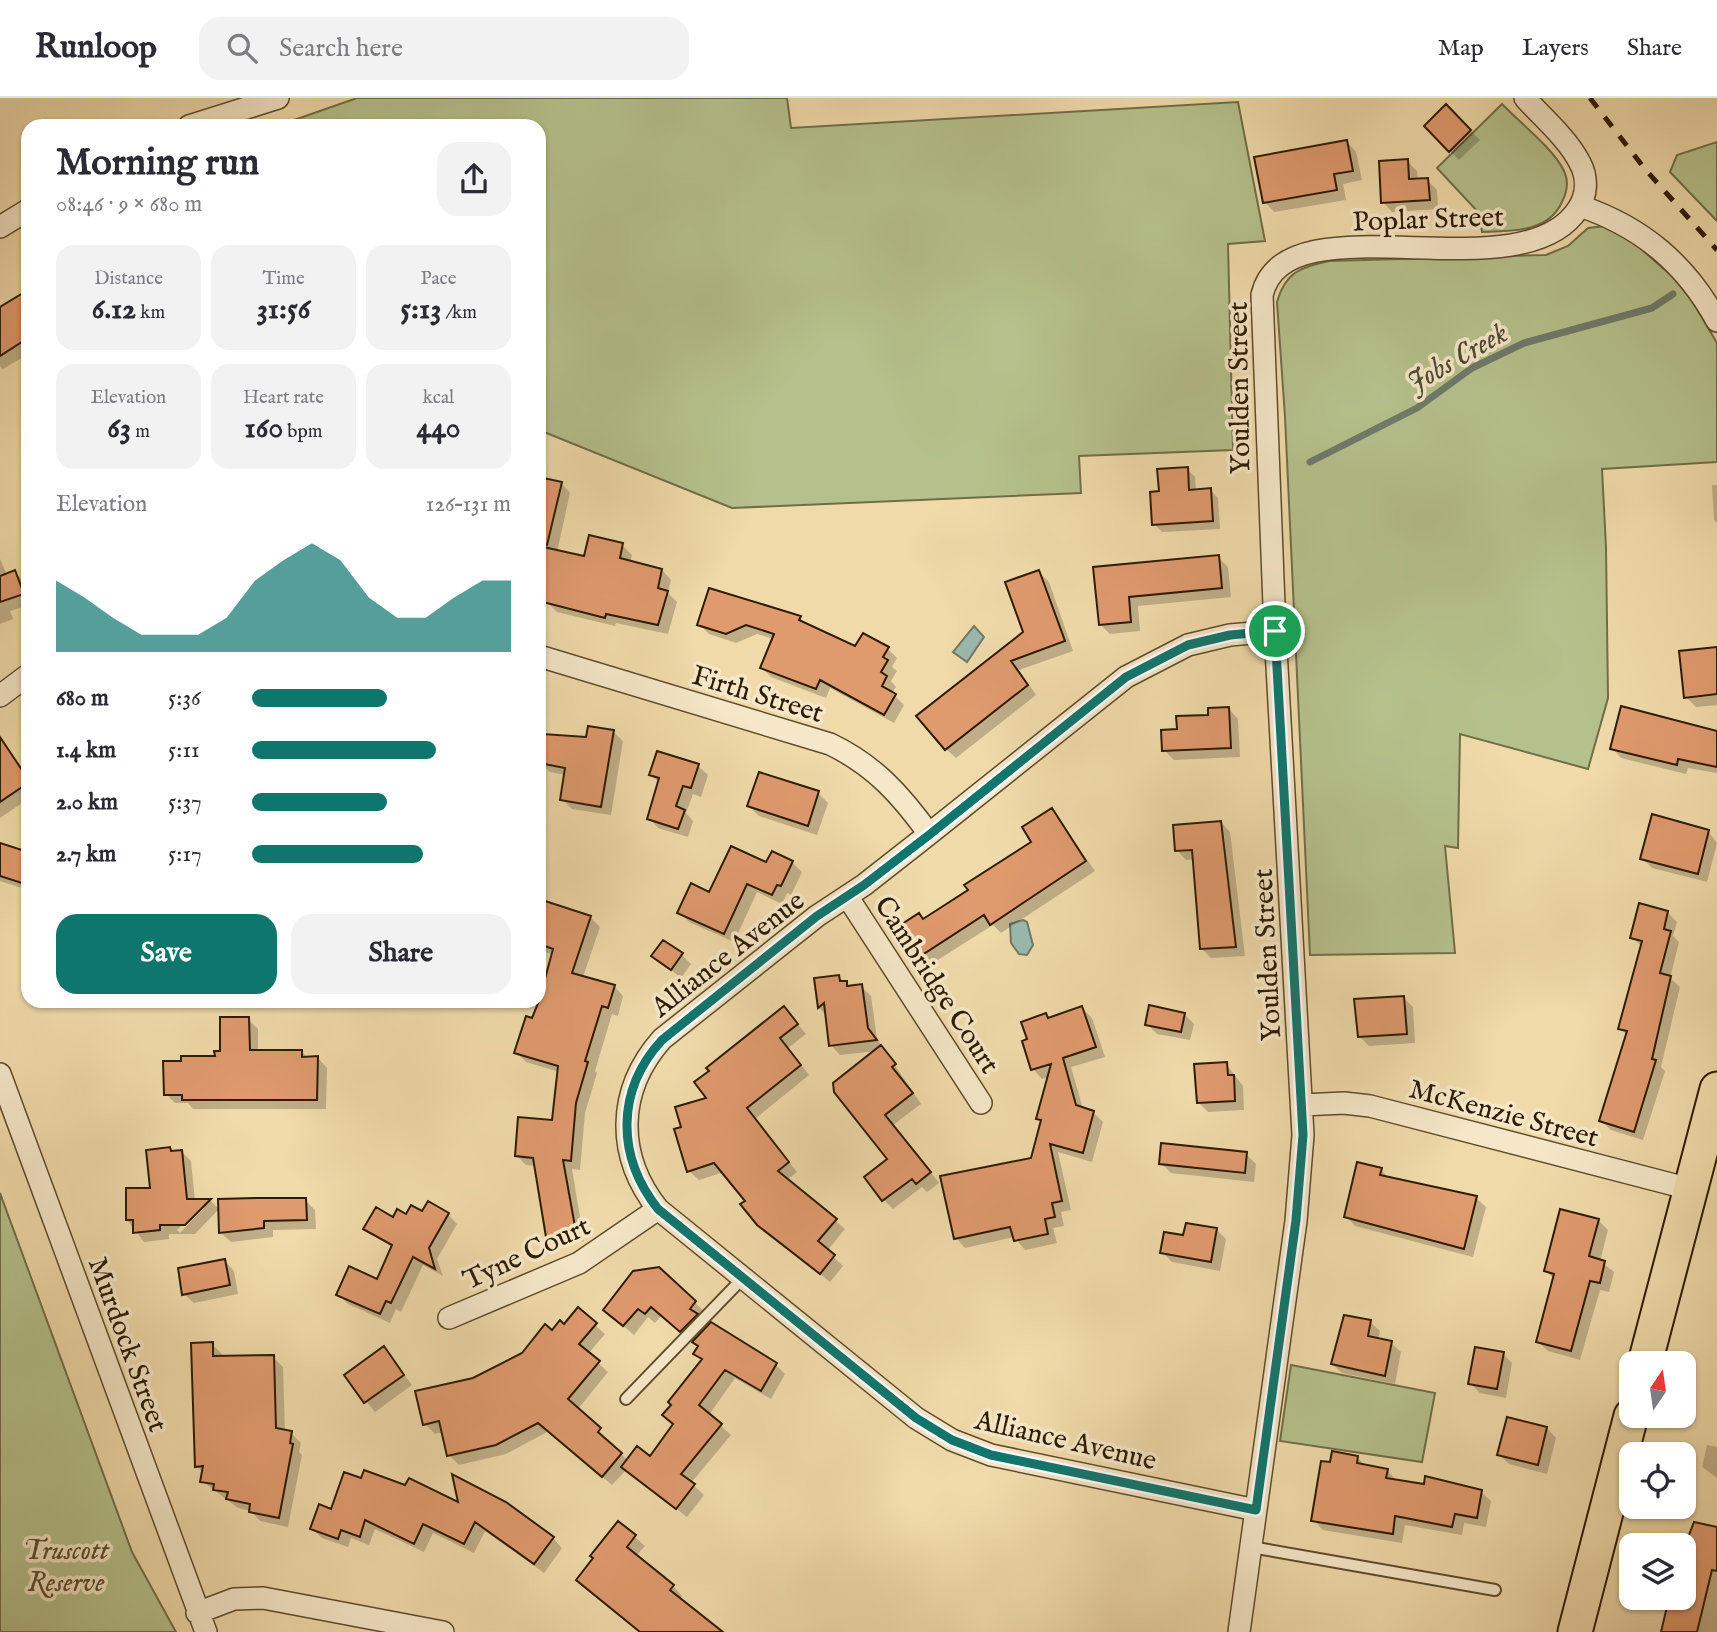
<!DOCTYPE html>
<html lang="en">
<head>
<meta charset="utf-8">
<style>
  body { margin:0; font-family:"IM FELL English",serif; background:#f2f2f3; color:#2b2b33; height:100vh; display:flex; flex-direction:column; font-size:26px; white-space:nowrap }
  * { box-sizing:border-box; margin:0 }
  p { font-size:23px; color:#7c7c81 }
  .icon { flex:none; width:38px; height:38px; fill:none; stroke:currentColor; stroke-width:2; stroke-linecap:round; stroke-linejoin:round }
  .map { position:relative; flex:1; overflow:hidden }
  .sheet { position:absolute; left:21px; top:21px; width:525px; height:889px; display:flex; flex-direction:column; background:#fff; border-radius:21px; box-shadow:0 2px 5px #0004 }
  .sheet>* { flex:none }
  .needle { width:46px; rotate:13deg }
  .buttons { position:absolute; left:1619px; top:1253px; display:grid; gap:14px }
  .buttons a { display:grid; place-items:center; width:77px; height:77px; border-radius:14px; background:#fff; box-shadow:0 2px 5px #0004; font-size:35px }
  .pin { position:absolute; display:grid; place-items:center; width:60px; height:60px; color:#fff; margin:-30px; border:4px solid #fff; border-radius:50%; box-shadow:0 2px 7px #0007 }
  .round { display:grid; place-items:center; flex:none; width:74px; height:74px; border-radius:21px; background:#f2f2f3 }
  .overview { display:flex; align-items:center; justify-content:space-between; height:119px; padding:0 35px }
  h1 { font-size:38px; font-weight:700; line-height:52px }
  .figures { display:grid; grid-template-columns:repeat(3,1fr); gap:10px; height:119px; padding:7px 35px }
  .figures div { display:grid; align-content:center; border-radius:18px; background:#f2f2f3; text-align:center }
  .figures b { font-size:30px; font-weight:700 }
  .figures small { font-size:19px; font-weight:400 }
  .figures p { font-size:19px }
  .chart { height:196px; padding:14px 35px }
  .chart p { display:flex; justify-content:space-between }
  .chart svg { width:100%; height:126px; margin-top:7px; fill:#0f766e; opacity:.7 }
  .button { display:flex; gap:14px; margin-top:auto; padding:14px 35px }
  .button a { flex:1; height:80px; border-radius:21px; background:#0f766e; color:#fff; font-size:28px; font-weight:700; line-height:80px; text-align:center }
  .button a+a { background:#f2f2f3; color:#2b2b33 }
  ul { padding:0 35px; list-style:none; font-size:23px }
  li { display:grid; grid-template-columns:112px 84px 1fr; align-items:center; height:52px }
  li i { height:18px; border-radius:9px; background:#0f766e }
  header { display:flex; align-items:center; gap:42px; box-sizing:border-box; height:98px; padding:0 35px; background:#fff; border-bottom:2px solid #e1e1e2 }
  header strong { font-size:33px }
  nav { display:flex; gap:38px; margin-inline-start:auto; font-size:24px }
  .search { width:490px; height:63px; background:#f2f2f3; display:flex; align-items:center; gap:18px; box-sizing:border-box; padding:0 24px; border-radius:21px; color:#7c7c81; font-size:26px }
  .map>svg:first-child { display:block }
  .green { fill:#b5c18c; stroke:#716e47; stroke-width:2 }
  .water { fill:#9bbaaf; stroke:#6f7a6a; stroke-width:2 }
  .shadow { fill:#0003; fill-rule:evenodd }
  .lines { fill:none; stroke-linecap:round; stroke-linejoin:round }
  .stream { stroke:#6f7a6a; stroke-width:7 }
  .building { fill:#df9a6e; stroke:#2d1b02; stroke-width:2 }
  .lane-casing { stroke:#5e4b2c; stroke-width:14 }
  .street-casing { stroke:#5e4b2c; stroke-width:24 }
  .primary-casing { stroke:#2d1b02; stroke-width:37 }
  .lane { stroke:#f5e7c8; stroke-width:10 }
  .street { stroke:#f5e7c8; stroke-width:21 }
  .primary { stroke:#f0daaa; stroke-width:33 }
  .rail { stroke:#2d1b02; stroke-width:5; stroke-dasharray:12 12; stroke-linecap:butt }
  .route-casing { stroke:#fff; stroke-width:14 }
  .route { stroke:#0f766e; stroke-width:9 }
  .labels { text-anchor:middle; stroke-width:7; stroke-linejoin:round; paint-order:stroke }
  .street-label { font-size:28px; fill:#2d1b02; stroke:#f5e7c8 }
  .park-label { font-size:28px; font-style:italic; fill:#564d2b; stroke:#f5e7c8 }
  .water-label { font-size:30px; font-style:italic; fill:#4e4b36; stroke:#f5e7c8 }
</style>
</head>
<body>
<header>
<strong>Runloop</strong>
<div class="search"><svg class="icon" aria-label="search" viewBox="0 0 24 24"><circle cx="10" cy="10" r="6"/><path d="M15 15l6 6"/></svg>Search here</div>
<nav><a>Map</a><a>Layers</a><a>Share</a></nav>
</header>
<div class="map">
<svg width="1717" height="1534" viewBox="0 0 1717 1534">
  <rect width="100%" height="100%" fill="#f0daaa"/>
  <filter id="stains"><feTurbulence type="fractalNoise" baseFrequency=".00286" numOctaves="4"/><feColorMatrix values="0 0 0 0 .2 0 0 0 0 .09 0 0 0 0 .02 0 0 0 .5 -.17"/></filter>
  <radialGradient id="worn" r=".72"><stop offset=".6" stop-color="#630" stop-opacity="0"/><stop offset="1" stop-color="#630" stop-opacity=".3"/></radialGradient>
  <path class="green" d="M357,0H787L791,30L1238,4L1265,143L1228,146L1233,352L1079,358L1081,395L732,410L539,332V28H277Z
    M1502,6C1519,24 1554,51 1564,73C1569,83 1567,94 1562,104C1548,135 1511,133 1482,134L1479,115L1437,70Z
    M1717,44V123L1670,74L1677,57Z
    M1606,128L1624,136L1673,179L1691,201L1717,245V364L1602,371L1606,449L1608,600L1588,671L1460,636L1458,750L1445,748L1455,855L1310,857L1285,319L1277,204C1286,173 1300,170 1329,163L1546,157L1568,148L1588,130Z
    M0,1095L132,1454L176,1534H0Z
    M1291,1267L1435,1295L1422,1364L1280,1343Z"/>
  <path class="water" d="M974,528L984,539L967,564L953,554Z
    M1023,822L1027,824L1033,847L1027,857L1019,856L1011,845L1010,826Z"/>
  <path class="shadow" d="M1446,8L1480,42L1459,62L1426,28Z
    M1347,44L1356,54L1362,82L1343,86L1346,102L1274,114L1265,104Z
    M1407,63L1417,73L1418,82H1427L1437,92L1438,111L1392,114L1383,104Z
    M28,195V256L3,271L0,268V211Z
    M1187,371L1195,379L1196,393L1210,392L1218,400L1220,431L1162,434L1154,426L1160,395Z
    M539,380L561,385L570,395L557,454L585,460L622,447L632,457L630,465L662,472L671,482L668,495L677,504L668,536L616,525L615,528L557,514L539,497Z
    M1712,387H1717V425L1714,422Z
    M1218,459L1228,469L1231,499L1138,508L1140,533L1110,536L1100,526L1095,471Z
    M0,461L7,477L15,474L24,484L28,494V507L10,513L13,521L0,526Z
    M1039,474L1049,484L1073,553L1019,572L1036,597L956,660L946,651L1025,535Z
    M800,520L808,528L856,550L888,551L897,560L892,569L897,573L891,583L896,589L892,595L904,607L894,625L830,590L826,600L771,579L762,570L774,541L757,536L736,545L709,536L699,526Z
    M1717,551V607L1696,609L1686,599Z
    M1229,611L1238,621L1240,659L1174,662L1164,652L1178,633Z
    M613,634L623,643L611,717L572,711L562,701L566,677L550,674L540,665L587,641Z
    M1717,637V675L1688,670L1686,676L1621,660L1612,650Z
    M10,657L28,679V701L0,720V664Z
    M698,668L708,677L701,699L693,696L686,715L693,723L688,739L658,730L649,720L660,685L651,677Z
    M818,695L828,705L817,737L759,718L749,708Z
    M1052,712L1095,773L1001,835L993,827L933,865L923,856L924,822L970,792L1034,744Z
    M1221,724L1230,734L1245,858L1211,860L1202,851L1195,761L1186,762L1177,752Z
    M1708,733L1717,745L1707,784L1652,770L1642,760Z
    M0,747L28,756V792L0,783Z
    M792,764L802,774L791,797L787,795L782,806L757,794L734,844L689,824L680,814L767,766Z
    M539,803L590,819L600,829L583,879L614,888L623,898L618,918L612,916L595,973L597,975L585,1015L580,1072L572,1071L584,1143L557,1148L548,1138L536,1068L526,1067L517,1058L553,1024L559,974L526,964L516,954L533,923L554,857L539,852Z
    M1667,814L1677,824L1673,838L1679,844L1670,880L1680,889L1661,969L1665,973L1643,1042L1611,1032L1601,1023L1628,938L1620,930L1642,849L1632,839Z
    M653,857H682L691,866L681,880Z
    M839,879L850,889L861,888L871,898L877,941L921,1006L893,1027L939,1085L927,1094L922,1089L893,1111L884,1102L889,1061L877,953L840,957L831,947L827,918L819,910L816,882Z
    M1403,899L1413,909L1415,945L1369,948L1359,938Z
    M784,910L806,936L788,950L809,977L755,1021L797,1074L787,1082L845,1131L827,1153L843,1168L830,1184L761,1128L747,1103L724,1074L699,1082L689,1073L683,1030Z
    M1082,910L1092,920L1105,959L1071,969L1083,1011L1093,1014L1103,1024L1092,1064L1058,1054L1071,1112L1061,1114L1064,1128L1053,1130L1057,1145L1025,1152L1014,1139L965,1150L956,1140L1032,1062L1043,1025L1038,1020L1049,979L1042,981L1033,971L1029,942L1046,917L1050,921Z
    M1184,916L1194,926L1190,942L1157,936L1147,926Z
    M248,921L258,931V954L301,953L308,960H318L327,970L326,1011H193L188,1005H175L166,996L222,954Z
    M1226,966L1243,988L1244,1012L1208,1014L1198,1004Z
    M170,1051L173,1055L182,1054L191,1063L195,1103L210,1102L219,1111L195,1136H169V1141L144,1144L127,1122L152,1092ZM199,1110H204L180,1135L177,1132Z
    M1246,1056L1256,1066L1254,1084L1171,1075L1161,1065Z
    M1381,1072L1390,1081L1476,1100L1486,1109L1473,1159L1355,1128L1346,1118Z
    M305,1102L315,1112L316,1131L273,1132V1139L231,1144L221,1135Z
    M423,1115L448,1116L457,1126L437,1161L443,1178L423,1167L401,1214L396,1211L390,1225L348,1206L338,1196L378,1183L393,1150L366,1130Z
    M1598,1122L1608,1132L1600,1163L1614,1174L1609,1194L1600,1192L1580,1262L1548,1253L1538,1244L1555,1182L1546,1173Z
    M1217,1132L1226,1141L1220,1173L1172,1164L1162,1154L1185,1139Z
    M225,1163L234,1173L238,1196L194,1205L184,1196Z
    M658,1171L705,1214L700,1220L706,1226L691,1242L661,1218L655,1225L648,1219L634,1237L615,1221Z
    M578,1212L605,1236L588,1256L608,1274L577,1312L628,1363L651,1360L674,1326L703,1263L695,1256L776,1267L785,1276L771,1301L735,1280L709,1317L731,1337L691,1385L704,1397L687,1419L626,1372L612,1387L549,1333L506,1356L459,1367L449,1357L443,1334L435,1336L425,1326L473,1282L523,1257L564,1229Z
    M1370,1224L1380,1233L1378,1242L1391,1245L1401,1254L1395,1286L1342,1275L1332,1266L1339,1234Z
    M212,1246L222,1256V1260L273,1259L283,1269L285,1334L291,1335L301,1345L299,1354L302,1357L288,1429L260,1423L251,1413L238,1410L202,1383L204,1375L196,1368Z
    M384,1251L412,1287L375,1314L346,1278Z
    M1503,1256L1512,1265L1506,1300L1480,1295L1470,1285Z
    M1547,1330L1556,1340L1547,1376L1509,1366L1499,1357Z
    M1707,1347L1717,1349V1380L1702,1369Z
    M1357,1359L1366,1369L1387,1372L1397,1383L1481,1394L1491,1403L1486,1429L1464,1425L1462,1437L1405,1427L1402,1445L1323,1432L1313,1422L1331,1366Z
    M461,1407L553,1440L562,1450L544,1475L485,1433L474,1455L433,1435L424,1454L375,1431L369,1447L351,1440L348,1449L322,1440L312,1431L332,1413Z
    M619,1425L645,1448L636,1458L673,1488L682,1498L680,1501L720,1534H641Z
    M1717,1431V1534H1663L1672,1500H1684V1456L1688,1438Z"/>
  <g class="lines">
    <path class="stream" d="M1310,364L1417,310L1472,270L1524,245L1652,210L1673,196"/>
  </g>
  <path class="building" d="M1446,6L1471,32L1449,54L1424,28Z
    M1347,42L1353,73L1334,76L1337,92L1263,105L1254,59Z
    M1408,61L1409,81L1428,80L1430,102L1381,105L1379,63Z
    M28,192V240L0,258V209Z
    M1188,369L1189,392L1211,390L1213,423L1152,427L1150,394L1159,393L1157,371Z
    M539,379L562,384L547,447L539,446Z
    M589,437L623,445L620,460L662,471L658,490L668,493L658,527L606,516L605,520L539,503V448L584,458Z
    M1219,457L1222,490L1129,499L1131,524L1099,527L1093,469Z
    M15,472L24,496L0,504V478Z
    M1039,472L1065,543L1011,563L1028,587L945,652L916,618L1023,534L1005,484Z
    M709,490L801,518L799,522L855,548L863,535L889,549L883,559L888,562L881,574L887,578L882,588L896,596L884,617L820,582L816,591L760,570L774,536L746,527L726,536L697,527Z
    M1717,549V596L1684,600L1679,553Z
    M1621,608L1717,633V669L1678,661L1677,667L1610,651Z
    M1229,609L1231,650L1162,653L1161,632L1177,631L1176,618L1208,617V610Z
    M588,628L614,632L601,709L560,702L565,670L539,665L543,636L586,639Z
    M0,639L28,681V685L0,704Z
    M657,653L699,666L691,690L683,688L676,708L685,712L678,731L647,721L659,680L649,677Z
    M759,674L819,693L808,728L747,708Z
    M1052,710L1086,763L990,827L984,817L922,857L902,826L919,815L923,821L968,792L964,787L1031,744L1022,729Z
    M1652,716L1709,732L1698,776L1640,761Z
    M1221,723L1236,849L1200,851L1192,752L1175,753L1173,727Z
    M0,745L28,754V787L0,778Z
    M731,748L766,764L772,753L793,763L781,788L777,787L772,797L747,786L724,836L677,815L691,785L709,794Z
    M539,801L591,818L572,875L615,887L608,910L602,908L585,963L588,964L576,1005L571,1063L563,1062L576,1134L546,1139L533,1060L515,1058L518,1019L552,1022L558,968L514,955L526,918L532,920L539,903L553,851L539,846Z
    M1639,805L1668,813L1664,831L1671,833L1660,875L1671,878L1652,961L1656,962L1634,1034L1599,1023L1627,933L1618,931L1642,843L1630,840Z
    M663,842L683,855L671,872L651,858Z
    M839,877L840,883H847V888L862,886L868,930L877,942L829,948L824,905L818,910L814,880Z
    M1404,898L1407,936L1358,939L1354,901Z
    M1149,907L1185,915L1181,934L1145,927Z
    M784,908L798,926L780,940L801,967L747,1010L789,1064L778,1073L837,1121L818,1143L835,1157L820,1176L757,1127L740,1106L745,1103L714,1065L687,1074L674,1031L681,1029L675,1009L706,1000L694,984L709,973L706,970Z
    M1082,908L1096,949L1063,960L1076,1007L1094,1013L1083,1055L1050,1046L1062,1103L1052,1105L1055,1119L1045,1121L1048,1136L1014,1143L1010,1129L954,1141L940,1078L1031,1060L1041,1022L1036,1021L1051,966L1031,972L1022,943L1027,941L1021,924L1046,915L1048,920Z
    M220,919H249L250,952H302V959L318,958L317,1002H182V997H164L163,963H181V958H215L214,953H220Z
    M881,947L896,966L892,969L913,995L885,1017L931,1074L916,1086L912,1081L882,1103L864,1079L887,1061L834,994L833,985Z
    M1227,964L1228,977H1234L1235,1003L1197,1005L1194,966Z
    M1161,1045L1247,1054L1245,1075L1159,1066Z
    M170,1049L171,1053L182,1052L187,1101H211L185,1127H160V1132L133,1135V1122H126V1090H150L146,1052Z
    M1357,1064L1382,1070L1380,1077L1477,1098L1464,1151L1344,1119Z
    M258,1100H306L307,1122L264,1123V1130L219,1135L218,1101Z
    M428,1103L449,1115L429,1150L435,1171L413,1159L391,1205L386,1203L380,1216L336,1197L349,1168L377,1181L392,1147L363,1131L376,1109L393,1119L397,1111L406,1116L411,1107L422,1113Z
    M1560,1111L1599,1121L1589,1158L1605,1163L1600,1185L1590,1183L1571,1253L1536,1244L1554,1176L1544,1173Z
    M1186,1125L1217,1130L1211,1164L1160,1155L1164,1134L1183,1137Z
    M225,1161L230,1187L182,1197L178,1170Z
    M659,1169L696,1203L690,1211L698,1216L680,1234L651,1209L645,1216L638,1211L623,1228L603,1212L633,1173Z
    M578,1209L597,1225L579,1246L600,1263L568,1301L601,1330L598,1334L622,1355L602,1379L538,1325L496,1347L447,1358L439,1323L423,1327L415,1293L473,1280L522,1255L545,1226L552,1232L560,1222L564,1226Z
    M1344,1217L1371,1222L1368,1238L1392,1243L1385,1278L1331,1266Z
    M711,1224L777,1265L761,1293L725,1272L699,1307L722,1326L681,1376L695,1386L676,1411L621,1369L637,1348L650,1358L673,1326L662,1317L671,1307L668,1304L702,1261L693,1256L698,1248L692,1244Z
    M213,1244V1258L274,1257L276,1330L292,1333L290,1345L293,1346L279,1420L249,1414L250,1406L226,1401L228,1394L213,1392L214,1386L200,1384L203,1368L195,1369L191,1245Z
    M384,1248L404,1277L364,1305L344,1277Z
    M1475,1249L1504,1254L1497,1291L1468,1286Z
    M1507,1319L1547,1329L1538,1367L1497,1357Z
    M1332,1353L1358,1358L1357,1365L1388,1371L1386,1380L1424,1386L1425,1378L1482,1392L1477,1420L1455,1416L1452,1429L1395,1418L1393,1436L1311,1423L1321,1363L1330,1364Z
    M364,1372L405,1387L409,1380L458,1404L452,1376L506,1404L554,1439L534,1466L475,1424L464,1446L423,1426L414,1446L365,1422L360,1439L341,1432L338,1441L310,1431L319,1406L331,1411L344,1374L361,1380Z
    M618,1423L636,1437L627,1449L674,1487L670,1492L723,1534H640L576,1482L593,1460L590,1458Z
    M1694,1424L1717,1429V1473L1712,1472L1697,1534H1661L1669,1500H1684V1450Z"/>
  <g class="lines">
    <defs>
      <path id="lane" d="M626,1301L743,1180
        M1251,1449L1495,1492"/>
      <path id="street" d="M189,28L278,0
        M1580,108C1642,129 1686,166 1717,223
        M0,129L28,112
        M539,558L830,646C874,667 901,697 929,736
        M0,598L28,577
        M847,798L981,1005
        M0,976L206,1534
        M1302,1007L1344,1005L1370,1008L1690,1091
        M449,1220L579,1165L658,1111
        M1256,1412L991,1357L952,1342L916,1320L658,1111C616,1058 616,993 662,941L817,818L864,787L929,736L1126,579L1188,547L1230,537L1275,533
        M197,1515L234,1501L263,1500L443,1534
        M1239,1534L1296,1123L1303,1037L1275,533L1262,197C1285,97 1521,199 1578,111C1587,97 1588,80 1580,65C1568,41 1543,20 1525,0"/>
      <path id="primary" d="M1645,1265L1717,991
        M1575,1534L1631,1318"/>
    </defs>
    <use href="#lane" class="lane-casing"/>
    <use href="#street" class="street-casing"/>
    <use href="#primary" class="primary-casing"/>
    <use href="#lane" class="lane"/>
    <use href="#street" class="street"/>
    <use href="#primary" class="primary"/>
    <path class="rail" d="M1590,0L1645,71L1717,152"/>
  </g>
  <g class="lines">
    <defs>
      <path id="route" d="M1275,533L1303,1037L1296,1122L1256,1412L991,1357L952,1342L916,1320L658,1111C616,1058 616,992 662,942L817,818L864,787L929,737L1126,579L1188,547L1230,537Z"/>
    </defs>
    <use href="#route" class="route-casing"/>
    <use href="#route" class="route"/>
  </g>
  <g class="labels">
    <g class="street-label">
      <text transform="translate(1428 120) rotate(-2)" y="10">Poplar Street</text>
      <text transform="translate(1238 290) rotate(-91)" y="10">Youlden Street</text>
      <text transform="translate(758 595) rotate(17)" y="10">Firth Street</text>
      <text transform="translate(727 855) rotate(-38)" y="10">Alliance Avenue</text>
      <text transform="translate(1266 857) rotate(-93)" y="10">Youlden Street</text>
      <text transform="translate(938 886) rotate(57)" y="10">Cambridge Court</text>
      <text transform="translate(1504 1014) rotate(15)" y="10">McKenzie Street</text>
      <text transform="translate(526 1154) rotate(-25)" y="10">Tyne Court</text>
      <text transform="translate(129 1246) rotate(70)" y="10">Murdock Street</text>
      <text transform="translate(1066 1341) rotate(13)" y="10">Alliance Avenue</text>
    </g>
    <g class="park-label">
      <text x="66" y="1461">Truscott<tspan x="66" dy="32">Reserve</tspan></text>
    </g>
    <g class="water-label">
      <text transform="translate(1457 259) rotate(-30)" y="10">Jobs Creek</text>
    </g>
  </g>
  <rect width="100%" height="100%" filter="url(#stains)"/>
  <rect width="100%" height="100%" fill="url(#worn)"/>
</svg>
<div class="buttons">
<a><svg class="needle" viewBox="-14 -14 28 28"><path d="M0-13l5 13h-10z" fill="#e53935"/><path d="M0 13l5-13h-10z" fill="#7c7c81"/></svg></a>
<a><svg class="icon" aria-label="locate" viewBox="0 0 24 24"><circle cx="12" cy="12" r="6"/><path d="M12 2v4M12 18v4M2 12h4M18 12h4"/></svg></a>
<a><svg class="icon" aria-label="layers" viewBox="0 0 24 24"><path d="M12 4l9 5-9 5-9-5zM3 14l9 5 9-5"/></svg></a>
</div>
<div class="pin" style="left:1275px;top:533px;background:#1e9e55"><svg class="icon" aria-label="arrive" viewBox="0 0 24 24"><path d="M6 21V4h12l-3 4 3 4H6"/></svg></div>
<section class="sheet">
<div class="overview"><div><h1>Morning run</h1><p>08:46 · 9 × 680 m</p></div><a class="round"><svg class="icon" aria-label="share" viewBox="0 0 24 24"><path d="M12 15V3M7 8l5-5 5 5M5 13v7h14v-7"/></svg></a></div>
<div class="figures">
<div><p>Distance</p><b>6.12<small> km</small></b></div>
<div><p>Time</p><b>31:56</b></div>
<div><p>Pace</p><b>5:13<small> /km</small></b></div>
</div>
<div class="figures">
<div><p>Elevation</p><b>63<small> m</small></b></div>
<div><p>Heart rate</p><b>160<small> bpm</small></b></div>
<div><p>kcal</p><b>440</b></div>
</div>
<div class="chart"><p><span>Elevation</span>126–131 m</p>
<svg viewBox="0 0 160 44" preserveAspectRatio="none"><path d="M0 44V19L10 25L20 32L30 38L40 38L50 38L60 32L70 19L80 12L90 6L100 12L110 25L120 32L130 32L140 25L150 19L160 19V44z"/></svg>
</div>
<ul>
<li><b>680 m</b>5:36<i style="width:52%"></i></li>
<li><b>1.4 km</b>5:11<i style="width:71%"></i></li>
<li><b>2.0 km</b>5:37<i style="width:52%"></i></li>
<li><b>2.7 km</b>5:17<i style="width:66%"></i></li>
</ul>
<div class="button"><a>Save</a><a>Share</a></div>
</section>
</div>
</body>
</html>
